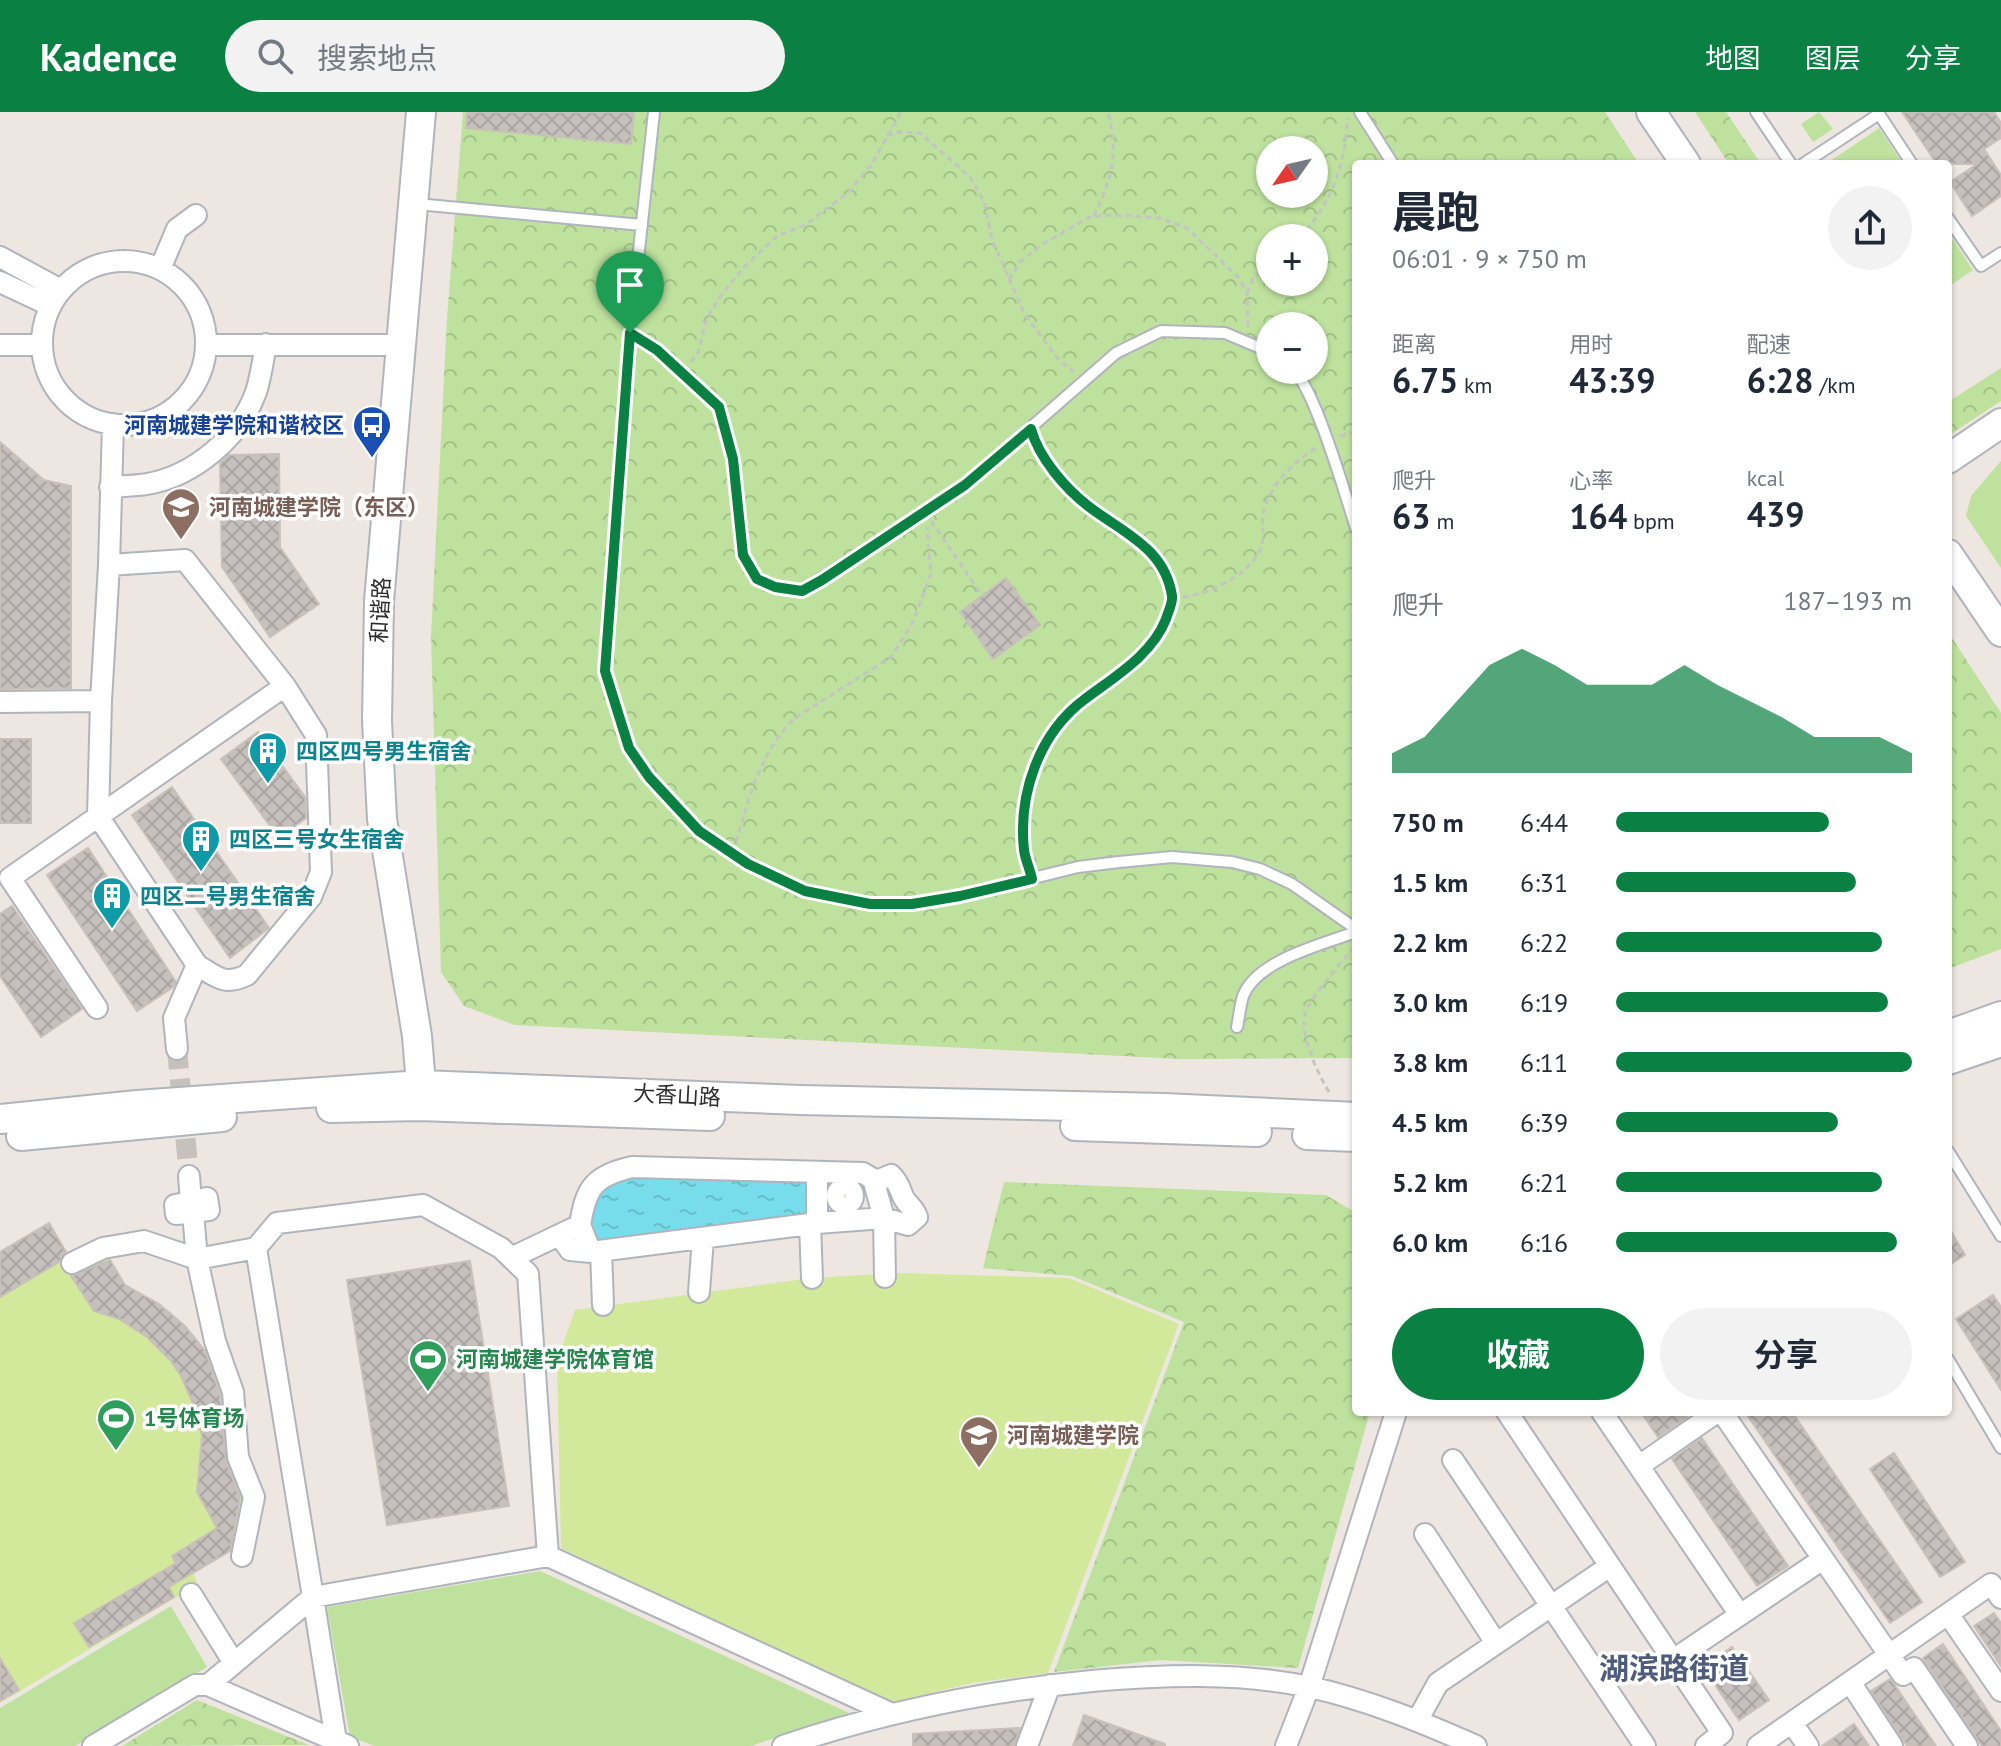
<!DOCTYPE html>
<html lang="zh">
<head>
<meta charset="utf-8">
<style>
  body { margin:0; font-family:"PT Sans","Noto Sans SC",sans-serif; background:#f2f2f3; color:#1f2937; height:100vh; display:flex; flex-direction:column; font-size:30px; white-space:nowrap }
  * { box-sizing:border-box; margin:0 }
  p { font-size:26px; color:#747a83 }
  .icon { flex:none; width:44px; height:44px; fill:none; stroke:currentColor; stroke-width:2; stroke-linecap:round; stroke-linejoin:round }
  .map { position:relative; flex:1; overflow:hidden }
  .sheet { position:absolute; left:1352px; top:48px; width:600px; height:1256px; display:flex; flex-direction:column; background:#fff; border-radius:8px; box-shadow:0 2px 6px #0004 }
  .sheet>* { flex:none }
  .needle { width:52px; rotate:236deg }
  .fabs { position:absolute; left:1256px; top:24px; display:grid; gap:16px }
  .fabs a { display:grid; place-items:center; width:72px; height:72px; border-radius:50%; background:#fff; box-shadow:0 2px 6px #0004; font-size:40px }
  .pin { position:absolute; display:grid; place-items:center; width:68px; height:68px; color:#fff; margin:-82px -34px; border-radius:50% 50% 50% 0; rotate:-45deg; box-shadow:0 0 8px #0007 }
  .pin .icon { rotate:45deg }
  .round { display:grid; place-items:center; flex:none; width:84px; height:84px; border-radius:42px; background:#f2f2f3 }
  .headline { display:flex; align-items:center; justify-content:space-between; height:136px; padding:0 40px }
  h1 { font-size:44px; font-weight:700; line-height:60px }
  .figures { display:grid; grid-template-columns:repeat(3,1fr); gap:12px; height:136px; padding:8px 40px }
  .figures div { display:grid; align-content:center }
  .figures b { font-size:34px; font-weight:700 }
  .figures small { font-size:22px; font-weight:400 }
  .figures p { font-size:22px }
  .chart { height:224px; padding:16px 40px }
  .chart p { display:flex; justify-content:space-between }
  .chart svg { width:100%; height:144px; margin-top:8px; fill:#0b8043; opacity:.7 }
  .primary-button { display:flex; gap:16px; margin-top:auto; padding:16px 40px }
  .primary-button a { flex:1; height:92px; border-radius:48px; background:#0b8043; color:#fff; font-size:32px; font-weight:700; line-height:92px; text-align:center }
  .primary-button a+a { background:#f2f2f3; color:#1f2937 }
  ul { padding:0 40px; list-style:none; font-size:26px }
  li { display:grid; grid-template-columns:128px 96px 1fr; align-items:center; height:60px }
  li i { height:20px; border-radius:10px; background:#0b8043 }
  header { display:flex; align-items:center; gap:48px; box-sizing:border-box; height:112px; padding:0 40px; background:#0b8043; color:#fff }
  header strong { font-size:38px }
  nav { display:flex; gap:44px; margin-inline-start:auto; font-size:28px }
  .search { width:560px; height:72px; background:#f2f2f3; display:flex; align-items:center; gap:20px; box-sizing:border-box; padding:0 28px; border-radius:44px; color:#747a83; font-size:30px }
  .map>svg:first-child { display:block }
  .grass { fill:#bee29e }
  .forest { fill:url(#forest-crowns); fill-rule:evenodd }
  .pitch { fill:#d2e99b }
  .water { fill:url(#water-ripples) }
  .building { fill:url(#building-cross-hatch); stroke:#c9c1b9; stroke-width:2 }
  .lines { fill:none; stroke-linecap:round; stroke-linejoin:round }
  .street-tunnel { stroke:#c7c1bc; stroke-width:20; stroke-dasharray:20 10; stroke-linecap:butt }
  .lane-casing { stroke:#b0b4bc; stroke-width:14 }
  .street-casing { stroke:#b0b4bc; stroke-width:24 }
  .secondary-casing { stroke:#b0b4bc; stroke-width:32 }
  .path { stroke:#c4c4c4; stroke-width:3; stroke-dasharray:6 4; stroke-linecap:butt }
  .lane { stroke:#fff; stroke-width:10 }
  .street { stroke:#fff; stroke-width:20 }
  .secondary { stroke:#fff; stroke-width:28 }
  .route-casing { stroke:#fff; stroke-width:16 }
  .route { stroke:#0b8043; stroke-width:10 }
  .labels { text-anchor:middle; stroke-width:7; stroke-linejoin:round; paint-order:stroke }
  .transit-label { font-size:22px; font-weight:bold; fill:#164399; stroke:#fff; text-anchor:end }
  .education-label { font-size:22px; font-weight:bold; fill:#785e54; stroke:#fff; text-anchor:start }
  .street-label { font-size:22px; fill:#2d2d2d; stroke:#fff }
  .culture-label { font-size:22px; font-weight:bold; fill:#0d838f; stroke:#fff; text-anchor:start }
  .leisure-label { font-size:22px; font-weight:bold; fill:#27864d; stroke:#fff; text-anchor:start }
  .district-label { font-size:30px; font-weight:bold; fill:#4e5c7c; stroke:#fff }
</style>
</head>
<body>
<header>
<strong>Kadence</strong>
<div class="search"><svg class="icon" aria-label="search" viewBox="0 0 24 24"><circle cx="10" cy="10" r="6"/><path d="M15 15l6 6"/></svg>搜索地点</div>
<nav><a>地图</a><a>图层</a><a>分享</a></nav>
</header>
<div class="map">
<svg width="2001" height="1634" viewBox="0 0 2001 1634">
  <defs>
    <pattern id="forest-crowns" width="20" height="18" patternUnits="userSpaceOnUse" patternTransform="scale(2)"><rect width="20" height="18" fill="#bee29e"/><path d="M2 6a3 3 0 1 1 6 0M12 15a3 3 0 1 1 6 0" fill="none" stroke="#a4c288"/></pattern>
    <pattern id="water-ripples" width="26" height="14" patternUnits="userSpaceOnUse" patternTransform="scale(2)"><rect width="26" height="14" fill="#77dceb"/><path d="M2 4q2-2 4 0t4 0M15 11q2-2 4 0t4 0" fill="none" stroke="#67bdca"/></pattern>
    <pattern id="building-cross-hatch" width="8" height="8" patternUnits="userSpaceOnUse" patternTransform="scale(2)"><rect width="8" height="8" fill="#c6c0bc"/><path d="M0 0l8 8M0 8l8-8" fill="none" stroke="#aaa5a2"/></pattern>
  </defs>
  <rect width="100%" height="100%" fill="#eee6e0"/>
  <path class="grass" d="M1819,0L1833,17L1813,30L1801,12Z
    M1879,16L1903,52H1826Z
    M1948,120L1973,158L1948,175Z
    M2001,349V456L1966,404L1971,384Z
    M540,1459L849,1601L751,1634H375L350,1625L327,1495Z
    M171,1494L207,1555L75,1634H0V1596Z"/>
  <path class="forest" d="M463,0H1605L1639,52H1356V946L1180,947L515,913L464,894L441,860L431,525L447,206ZM1270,38H1314V82H1270ZM1270,126H1314V170H1270ZM1270,214H1314V258H1270Z
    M1695,0H1726L1761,52H1729Z
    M2001,256V289L1948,324V290Z
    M1948,520L2001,601V837L1948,857Z
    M1004,1070L1326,1083L1356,1101V1300H1370L1298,1556L1161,1548L1054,1560L1184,1210L1072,1164L983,1156Z
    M197,1588L309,1633L122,1634Z"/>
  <path class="pitch" d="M49,1111L75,1157L105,1140L125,1172L159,1192L204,1237L216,1255L223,1271L233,1323L232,1356L249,1394L242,1432L193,1461L197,1469L188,1478L0,1591V1140Z
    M898,1161L1069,1166L1179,1212L1048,1561L972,1571L889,1591L561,1436L557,1249L575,1198L812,1166Z"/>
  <path class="water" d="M622,1064L811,1067L813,1105L596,1133C587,1089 583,1090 622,1064Z"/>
  <path class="building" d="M467,0H634L631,32L466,16Z
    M1902,0H1994L2001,11V26L1984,37L2001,63V84L1972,104L1950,70L1977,52H1937Z
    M0,330L44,368L71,374V576L0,577Z
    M279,342L280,435L319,492L270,525L222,455L220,351L229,343Z
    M1006,466L1040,513L993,547L960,500Z
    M258,620L305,685L306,706L279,726L221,647Z
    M0,627H31V711H0Z
    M172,675L269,816L230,846L132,703Z
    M88,736L176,870L173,875L137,899L47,763Z
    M12,794L82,897L41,925L0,864V802Z
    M49,1111L66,1140L59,1150L0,1185V1140Z
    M1948,1114L1965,1143L1948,1154Z
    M110,1148L125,1173L159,1192L185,1214L205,1239L220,1283L226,1349L240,1386L230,1439L169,1475L174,1485L89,1535L74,1511L176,1451L172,1444L217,1416L197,1380L202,1324L194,1294L181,1264L171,1249L147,1225L119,1207L94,1199L71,1164Z
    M470,1149L509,1394L387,1413L347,1168Z
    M1993,1183L2001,1195V1278L1956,1207Z
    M1641,1300H1684L1687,1305L1658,1325Z
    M1745,1300H1792L1922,1490L1890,1511Z
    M1702,1326L1788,1454L1757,1474L1672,1347Z
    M1894,1341L1965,1450L1940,1465L1870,1357Z
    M1994,1501L2001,1511V1554L1974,1514Z
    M1943,1532L2001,1619V1634H1982L1923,1546Z
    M1732,1535L1769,1588L1739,1608L1703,1555Z
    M0,1546L19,1578L0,1589Z
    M1890,1567L1894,1572L1936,1634H1907L1871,1579Z
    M1084,1603L1165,1632V1634H1073Z
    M1854,1612L1869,1634H1822Z
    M1020,1616L1014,1634H913V1622Z"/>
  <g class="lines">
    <path class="street-tunnel" d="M177,937L189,1064"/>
    <defs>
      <path id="lane" d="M654,0L630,221L657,238L719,295L733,347L743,443L757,467L775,475L802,479L965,373L1116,241L1161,219L1225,221L1270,240
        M1360,0L1393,52
        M1756,0L1791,52
        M1803,52L1879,2L1912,52
        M417,92L642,113
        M1948,106L1981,154L2001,141
        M630,221L605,559L629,636L649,665L699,719L748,752L805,779L870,792H912L960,784L1078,755L1119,750L1172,745L1232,750L1260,757L1292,772L1356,817
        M1293,258C1314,274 1346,385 1356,416
        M1237,915C1239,906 1240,894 1243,884C1257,848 1323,832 1356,820
        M1948,1039L2001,1124
        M1948,1247L2001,1336"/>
      <path id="street" d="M0,145L61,178
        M42 231a82 82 0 1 1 164 0a82 82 0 1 1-164 0Z
        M160,157L177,117L196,103
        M0,170L51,194
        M0,233H42
        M207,233H401
        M113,312L109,453L101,589L98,704L197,853L174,906L177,937
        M110,375C122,374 135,374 147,372C194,364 240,325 256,280C261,265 263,248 266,232
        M109,453L185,448L285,574
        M0,590L101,589
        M97,896L10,766L285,574L316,623L321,760L311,785L247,863C224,874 217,865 197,853
        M189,1064L191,1090L175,1093L176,1102L209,1098L207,1086L191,1090
        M874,1070L891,1063C902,1074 899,1079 905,1088C910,1095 914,1096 917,1105L908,1113L884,1106L885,1165
        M837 1084a8 8 0 1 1 16 0a8 8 0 1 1-16 0Z
        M193,1101L197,1147L256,1136L313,1485L548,1444
        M817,1111V1061
        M810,1112L812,1166
        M559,1123L570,1138L591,1140
        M256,1136L277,1111L423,1093L501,1136L528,1162L548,1444L892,1602
        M601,1139L603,1193
        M511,1146L580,1113C586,1075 594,1064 632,1055L863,1061L873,1067L884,1106L817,1111L591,1140L580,1113
        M72,1151L103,1136L144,1129L197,1147L215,1229L233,1280L238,1345L254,1385L242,1444
        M699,1180L703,1126
        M1507,1300L1610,1454
        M1602,1300L1740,1503
        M1722,1300L1903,1563L1914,1556L1967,1634
        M1453,1348L1645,1634
        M1639,1354L1717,1300
        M1425,1422L1496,1531
        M191,1482L234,1551
        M313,1485L336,1629L334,1634
        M1948,1502L2001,1579
        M1673,1548L1823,1447
        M1850,1570L1892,1634
        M208,1573L313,1485
        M1417,1609L1438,1571L1610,1454L1722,1621L1706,1634
        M1792,1611L1808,1634
        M93,1634L195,1573H208L348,1634
        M783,1634C883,1600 986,1579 1092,1569C1164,1563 1238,1560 1310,1575C1368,1588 1422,1610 1476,1634
        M1027,1634L1050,1573
        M1286,1634L1309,1575L1396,1300
        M1758,1634L1991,1472L2001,1486"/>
      <path id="secondary" d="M1651,0L1686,52
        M1948,347L2001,311
        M1948,442L2001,520
        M1948,923L2001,904
        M1948,948L2001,930
        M419,990L421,973L417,924L382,707L377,609L379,489L421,0
        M331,996L419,994L710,1004
        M0,1007L137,993L421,973L800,988L1164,996L1356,1005
        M1075,1014L1257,1020
        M1307,1023L1356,1025
        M21,1024L222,1005"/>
    </defs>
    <use href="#lane" class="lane-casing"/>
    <use href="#street" class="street-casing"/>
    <use href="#secondary" class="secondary-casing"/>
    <path class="path" d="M887,24L899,20L920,21L970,65L984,90L992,127L1024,201L1057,246L1074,260
      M1094,104C1112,66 1119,41 1108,0
      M1300,126C1334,86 1343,58 1348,6
      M1009,168L1020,150L1041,133L1090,105L1115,103L1160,106L1187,116L1238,165L1247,181L1248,215
      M1247,181L1253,166L1270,153
      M691,250L698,241L707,206L719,186L743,156L777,124L805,113L849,80L871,53L901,0
      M1340,324L1356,320
      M931,409L983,485
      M1173,486C1202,486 1250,465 1261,435C1265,426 1261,413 1263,404C1267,376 1293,350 1316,336
      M736,730C750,684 760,640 795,606L891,545L912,512L931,462L927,415
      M1028,752C1011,694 1037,631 1079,591C1088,583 1099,577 1109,570C1147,540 1190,502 1160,450C1146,428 1119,414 1098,401C1071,385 1050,355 1035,328
      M1329,980C1318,962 1300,924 1305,903C1309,886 1342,850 1353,836"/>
    <use href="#lane" class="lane"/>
    <use href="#street" class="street"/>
    <use href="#secondary" class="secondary"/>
  </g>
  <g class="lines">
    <defs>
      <path id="route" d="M630,221L657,238L719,295L733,347L743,443L757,467L775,475L802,479L822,468L965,373L1031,317C1039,346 1065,376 1088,394C1122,420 1165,436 1172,484C1173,491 1168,500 1166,507C1152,543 1114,565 1085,587C1039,621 1018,682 1024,738C1025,747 1030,757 1032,767L960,784L912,792H870L805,779L748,752L699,719L649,665L629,636L605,559Z"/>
    </defs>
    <use href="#route" class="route-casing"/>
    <use href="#route" class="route"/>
  </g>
  <defs>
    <symbol id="bus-pin" viewBox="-11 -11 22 30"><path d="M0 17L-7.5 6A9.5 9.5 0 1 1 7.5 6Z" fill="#1a4fb4" stroke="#fff"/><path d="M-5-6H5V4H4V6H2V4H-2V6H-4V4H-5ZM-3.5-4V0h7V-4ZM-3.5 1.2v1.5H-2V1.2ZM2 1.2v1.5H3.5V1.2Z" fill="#fff"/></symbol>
    <symbol id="university-pin" viewBox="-11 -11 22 30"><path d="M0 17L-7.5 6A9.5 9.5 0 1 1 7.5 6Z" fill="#8d6e63" stroke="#fff"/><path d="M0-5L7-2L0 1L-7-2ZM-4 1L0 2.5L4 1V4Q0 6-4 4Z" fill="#fff"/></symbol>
    <symbol id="building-pin" viewBox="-11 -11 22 30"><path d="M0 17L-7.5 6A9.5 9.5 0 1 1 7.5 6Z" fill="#0f9aa8" stroke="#fff"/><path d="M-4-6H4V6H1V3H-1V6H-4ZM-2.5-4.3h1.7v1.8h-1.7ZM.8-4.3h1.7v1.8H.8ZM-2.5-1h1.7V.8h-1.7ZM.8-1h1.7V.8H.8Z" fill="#fff"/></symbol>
    <symbol id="stadium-pin" viewBox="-11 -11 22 30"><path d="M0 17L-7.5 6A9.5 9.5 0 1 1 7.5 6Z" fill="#2e9e5b" stroke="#fff"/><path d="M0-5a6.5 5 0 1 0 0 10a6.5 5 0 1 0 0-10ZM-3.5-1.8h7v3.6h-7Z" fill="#fff"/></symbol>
  </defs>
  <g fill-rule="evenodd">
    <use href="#bus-pin" x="350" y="291" width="44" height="60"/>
    <use href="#university-pin" x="159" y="373" width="44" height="60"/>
    <use href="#building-pin" x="246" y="617" width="44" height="60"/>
    <use href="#building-pin" x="179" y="705" width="44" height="60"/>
    <use href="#building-pin" x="90" y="762" width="44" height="60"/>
    <use href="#stadium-pin" x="406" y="1225" width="44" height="60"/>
    <use href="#stadium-pin" x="94" y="1284" width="44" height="60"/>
    <use href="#university-pin" x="957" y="1301" width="44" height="60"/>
  </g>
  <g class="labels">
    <g class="transit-label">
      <text x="344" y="321">河南城建学院和谐校区</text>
    </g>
    <g class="education-label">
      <text x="209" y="403">河南城建学院（东区）</text>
      <text x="1007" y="1331">河南城建学院</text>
    </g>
    <g class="street-label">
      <text transform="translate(380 498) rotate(-87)" y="8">和谐路</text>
      <text transform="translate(677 983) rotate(3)" y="8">大香山路</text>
    </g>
    <g class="culture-label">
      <text x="296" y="647">四区四号男生宿舍</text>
      <text x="229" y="735">四区三号女生宿舍</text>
      <text x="140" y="792">四区二号男生宿舍</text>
    </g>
    <g class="leisure-label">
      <text x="456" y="1255">河南城建学院体育馆</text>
      <text x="144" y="1314">1号体育场</text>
    </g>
    <g class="district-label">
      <text x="1674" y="1567">湖滨路街道</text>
    </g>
  </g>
</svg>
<div class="fabs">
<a><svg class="needle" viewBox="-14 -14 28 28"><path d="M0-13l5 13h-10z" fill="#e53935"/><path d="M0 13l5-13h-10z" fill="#747a83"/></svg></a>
<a>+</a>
<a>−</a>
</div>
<div class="pin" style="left:630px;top:221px;background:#1e9e55"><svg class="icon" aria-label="arrive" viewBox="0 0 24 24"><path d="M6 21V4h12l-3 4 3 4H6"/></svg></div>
<section class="sheet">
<div class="headline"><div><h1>晨跑</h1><p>06:01 · 9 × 750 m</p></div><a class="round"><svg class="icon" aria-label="share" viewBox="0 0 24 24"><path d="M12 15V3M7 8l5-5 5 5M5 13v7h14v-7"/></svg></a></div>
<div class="figures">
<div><p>距离</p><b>6.75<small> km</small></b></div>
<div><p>用时</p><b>43:39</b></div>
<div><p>配速</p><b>6:28<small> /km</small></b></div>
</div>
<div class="figures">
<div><p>爬升</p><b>63<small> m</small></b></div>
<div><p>心率</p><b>164<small> bpm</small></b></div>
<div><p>kcal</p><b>439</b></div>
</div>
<div class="chart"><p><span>爬升</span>187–193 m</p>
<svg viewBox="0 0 160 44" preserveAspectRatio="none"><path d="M0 44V38L10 33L20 22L30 11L40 6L50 11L60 17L70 17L80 17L90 11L100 17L110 22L120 27L130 33L140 33L150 33L160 38V44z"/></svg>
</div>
<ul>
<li><b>750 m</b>6:44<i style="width:72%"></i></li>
<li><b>1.5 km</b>6:31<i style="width:81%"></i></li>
<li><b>2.2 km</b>6:22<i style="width:90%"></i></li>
<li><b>3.0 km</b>6:19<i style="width:92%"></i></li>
<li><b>3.8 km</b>6:11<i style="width:100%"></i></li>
<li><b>4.5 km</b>6:39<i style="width:75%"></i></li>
<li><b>5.2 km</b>6:21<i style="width:90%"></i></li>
<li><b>6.0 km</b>6:16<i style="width:95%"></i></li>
</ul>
<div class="primary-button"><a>收藏</a><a>分享</a></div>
</section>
</div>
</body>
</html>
